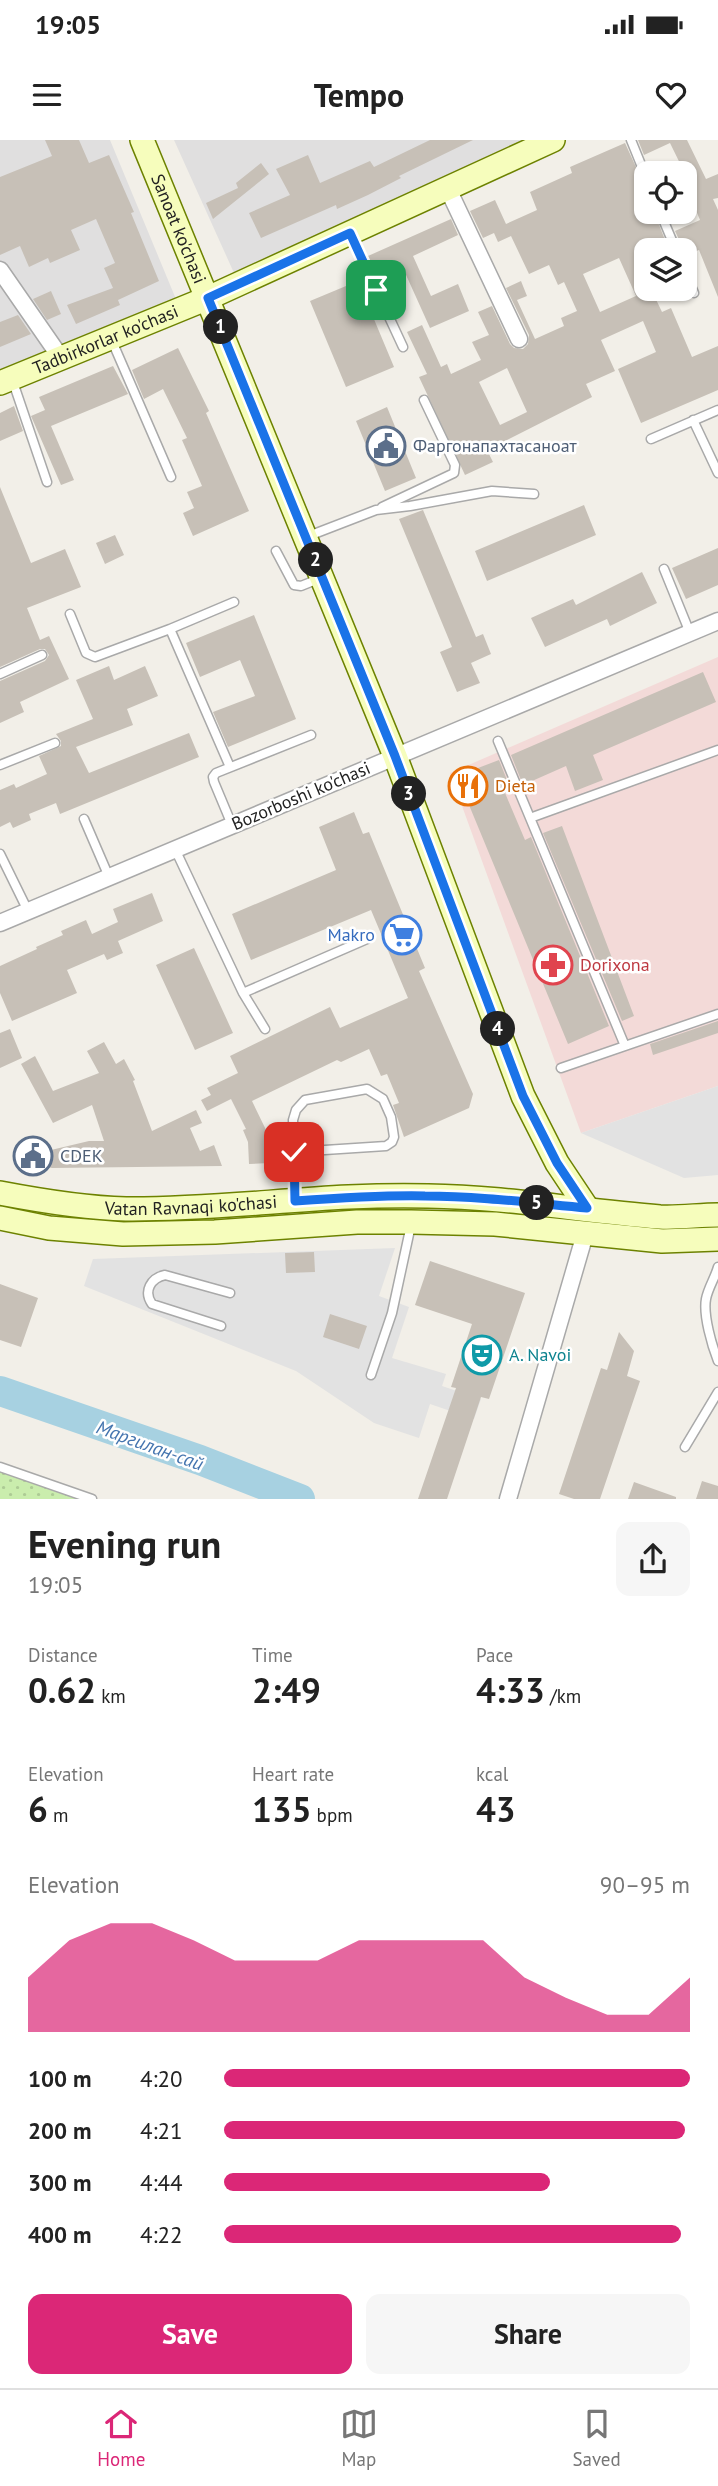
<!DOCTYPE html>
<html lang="en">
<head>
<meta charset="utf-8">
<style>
  body { margin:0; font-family:"PT Sans",sans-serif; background:#f6f6f6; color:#222; height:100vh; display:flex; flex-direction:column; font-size:26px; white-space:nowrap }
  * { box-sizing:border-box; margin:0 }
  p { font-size:23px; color:#767676 }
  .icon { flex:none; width:38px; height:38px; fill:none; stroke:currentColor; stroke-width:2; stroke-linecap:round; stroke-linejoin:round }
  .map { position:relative; height:1359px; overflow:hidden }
  .details { display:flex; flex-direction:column; background:#fff; flex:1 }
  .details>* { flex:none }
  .buttons { position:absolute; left:634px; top:21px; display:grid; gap:14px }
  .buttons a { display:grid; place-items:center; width:63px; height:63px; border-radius:14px; background:#fff; box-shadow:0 2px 5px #0004; font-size:35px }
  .pin { position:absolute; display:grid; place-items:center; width:60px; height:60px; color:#fff; margin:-30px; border-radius:14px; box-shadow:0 4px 10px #0006 }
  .km { position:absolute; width:35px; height:35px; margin:-18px; border-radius:50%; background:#222; color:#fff; font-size:19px; line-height:35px; text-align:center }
  .round { display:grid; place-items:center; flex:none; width:74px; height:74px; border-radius:14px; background:#f6f6f6 }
  .summary { display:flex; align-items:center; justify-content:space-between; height:119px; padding:0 28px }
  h1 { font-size:38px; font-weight:700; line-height:52px }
  .figures { display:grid; grid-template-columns:repeat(3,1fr); gap:10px; height:119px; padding:7px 28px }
  .figures div { display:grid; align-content:center }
  .figures b { font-size:35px; font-weight:700 }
  .figures small { font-size:19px; font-weight:400 }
  .figures p { font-size:19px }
  .chart { height:196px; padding:14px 28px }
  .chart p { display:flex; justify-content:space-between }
  .chart svg { width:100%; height:126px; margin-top:7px; fill:#db2777; opacity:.7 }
  .cta { display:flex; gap:14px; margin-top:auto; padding:14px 28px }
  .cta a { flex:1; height:80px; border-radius:14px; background:#db2777; color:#fff; font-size:28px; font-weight:700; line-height:80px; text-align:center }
  .cta a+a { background:#f6f6f6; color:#222 }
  ul { padding:0 28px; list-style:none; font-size:23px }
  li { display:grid; grid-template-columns:112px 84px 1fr; align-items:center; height:52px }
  li i { height:18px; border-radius:9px; background:#db2777 }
  .status { display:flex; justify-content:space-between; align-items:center; height:49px; padding:0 35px; background:#fff; direction:ltr }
  .status svg { height:19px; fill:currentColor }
  header { display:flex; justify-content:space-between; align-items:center; height:91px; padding:0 28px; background:#fff; font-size:32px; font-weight:700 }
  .dock { display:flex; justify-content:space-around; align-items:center; height:98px; border-top:2px solid #e0e0e0; background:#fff; font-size:19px; color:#767676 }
  .dock a { display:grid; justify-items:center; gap:4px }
  .dock .selected { color:#db2777 }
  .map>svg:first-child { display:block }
  .residential { fill:#e0dfdf }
  .commercial { fill:#f3dad8 }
  .grass { fill:url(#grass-dots) }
  .parking { fill:#e2e2e2 }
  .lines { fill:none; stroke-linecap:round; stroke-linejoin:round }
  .river { stroke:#a7d1e1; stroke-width:30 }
  .building { fill:#c7c0b7; fill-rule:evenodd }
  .lane-casing { stroke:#a9a9a9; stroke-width:11 }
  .street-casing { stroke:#a9a9a9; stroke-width:19 }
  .secondary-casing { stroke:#6d8200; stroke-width:26 }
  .lane { stroke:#fff; stroke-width:8 }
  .street { stroke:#fff; stroke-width:16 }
  .secondary { stroke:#f6fdbc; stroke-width:23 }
  .route-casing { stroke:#fff; stroke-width:14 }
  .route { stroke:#1a73e8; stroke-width:9 }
  .labels { text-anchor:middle; stroke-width:5; stroke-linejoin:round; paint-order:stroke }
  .street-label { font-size:18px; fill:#222; stroke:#fff }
  .service-label { font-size:18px; fill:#4e5e75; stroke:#fff; text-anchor:start }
  .food-label { font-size:18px; fill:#c56008; stroke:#fff; text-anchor:start }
  .shop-label { font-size:18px; fill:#366cbe; stroke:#fff; text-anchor:end }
  .health-label { font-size:18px; fill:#be3a42; stroke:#fff; text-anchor:start }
  .culture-label { font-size:18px; fill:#0d838f; stroke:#fff; text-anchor:start }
  .water-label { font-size:19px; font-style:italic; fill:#4575af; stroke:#fff }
</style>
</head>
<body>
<div class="status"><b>19:05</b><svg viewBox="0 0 49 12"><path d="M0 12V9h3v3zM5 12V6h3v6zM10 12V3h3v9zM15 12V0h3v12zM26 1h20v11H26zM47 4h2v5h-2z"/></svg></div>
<header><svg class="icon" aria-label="menu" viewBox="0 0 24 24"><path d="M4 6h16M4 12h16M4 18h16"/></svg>Tempo<svg class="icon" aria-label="heart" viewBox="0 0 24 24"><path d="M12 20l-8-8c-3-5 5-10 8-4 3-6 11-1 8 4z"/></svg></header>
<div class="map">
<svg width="718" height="1359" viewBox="0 0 718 1359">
  <defs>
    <pattern id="grass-dots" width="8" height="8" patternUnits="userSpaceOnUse" patternTransform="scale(1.75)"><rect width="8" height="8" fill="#caedad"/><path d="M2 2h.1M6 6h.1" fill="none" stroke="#adcb95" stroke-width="1.8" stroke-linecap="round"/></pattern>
  </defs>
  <rect width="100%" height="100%" fill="#f2efe8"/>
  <path class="residential" d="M0,0H110L178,164L0,235Z
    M174,0H553L239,144Z"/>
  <path class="commercial" d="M718,517V946L581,993L450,633Z"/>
  <path class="grass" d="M0,1327L90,1359H0Z"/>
  <path class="parking" d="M718,946V1035L684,1038L581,993Z
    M395,1108L379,1156L409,1167L392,1218L446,1234L442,1246L481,1259L474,1279L430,1264L419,1298L374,1283L296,1231L84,1146L93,1119Z"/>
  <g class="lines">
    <path class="river" d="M0,1251L200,1320L300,1359"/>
  </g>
  <path class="building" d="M45,0H79L89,23L109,15L134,72L131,73L159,141L118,160L120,165L76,184L67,165L113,148L104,128L115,123L96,79L71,90L80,110L50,123L48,118L29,127L20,106L0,115V37L52,16Z
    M430,0H473L399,36L401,38L368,55L337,69L336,65L261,98L249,73L290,55L276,29L308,15L320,43L370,21L374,27Z
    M638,0H687L706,39L718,34V58L713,59L718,70V157L699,110L684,116V110L675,91L700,80L690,56L695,54L670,3L644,15Z
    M625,3L646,49V72H654L669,110H634L646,136V149H651L662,172L671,168L692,217L718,206V250L641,283L618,229L656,212L643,181L601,200L615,231L586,244L592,257L487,310L493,322L465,335L419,237L427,234L407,192L422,185L441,227L447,224L451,234L481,220L472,202L489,195L478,172L492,166L510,204L514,208L523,209L528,204L529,195L506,148L521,141L527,156L517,160L535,199L564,186L561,178L577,171L564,142L558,145L549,125L529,134L511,96L498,102L494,93L483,98L470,71L495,60L506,84L537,70L530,52L572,33L570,27ZM619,118L636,156L600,172L583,134ZM507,228L527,272L500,285L479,242Z
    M261,23L269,34L213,79L206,63L238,48L236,43Z
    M451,79L458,95L413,116L431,156L458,144L469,171L430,188L402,126L378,137L368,116Z
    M358,141L394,227L346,247L310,161Z
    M51,151L61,174L47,180L33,159Z
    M18,175L31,194L0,207V182Z
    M178,208L209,271L206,273L249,371L193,396L183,373L194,368L187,352L202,346L182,300L187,298L163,249L144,259L132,230Z
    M113,226L128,254L51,286L74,340L61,345L31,276L45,270L39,257Z
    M14,266L23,291L0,301V273Z
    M387,267L416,338L385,351L356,281Z
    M0,347L31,423L65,409L81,447L27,468L40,500L49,496L69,539L20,562L24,572L0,583V541L45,521L49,515L45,509H40L0,527Z
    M584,365L596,395L487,441L475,411Z
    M423,370L476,497L483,494L491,514L471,523L480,543L457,552L440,512L452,507L399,379Z
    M115,395L124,415L105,424L96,403Z
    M718,408V445L686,459L672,428Z
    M642,432L657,463L610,486L607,479L545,507L531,478L573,459L576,465Z
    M254,475L296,579L228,607L213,572L255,556L240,520L200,537L186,503Z
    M109,526L114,540L145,526L158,556L127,569L133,585L76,607L89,633L189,593L199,617L60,674L56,663L29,674L31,680L13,688L10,682L0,687V650L14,644L16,648L47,634L39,616L61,606V601L56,594L93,579L76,540Z
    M703,532L716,562L593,615L603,640L575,651L566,626L523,645L511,615Z
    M499,620L511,650L505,653L525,700L531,697L609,886L568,904L457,636Z
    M354,672L363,694L369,692L425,828L419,831L473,954L469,968L404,997L393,965L399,963L387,934L381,936L369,909L341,922L337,920L252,961L268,994L269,1023L249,1024L248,1002L243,990L246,989L231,959L207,971L201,960L211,955L207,948L238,933L230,916L330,867L340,888L408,858L371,770L251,820L232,774L336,730L319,687Z
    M562,686L634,876L622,881L543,693Z
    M152,753L163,781L118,801L123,813L107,820L104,814L67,830L77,853L12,881L0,853V826L37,809L36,807L63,795L61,791L86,780L92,794L118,782L113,769Z
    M194,808L233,893L195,910L156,825Z
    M718,881V893L653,915L650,904Z
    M10,889L22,918L0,928V893Z
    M104,902L116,924L124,919L135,940L133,941L152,991L196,970L202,983L190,988L200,1011L214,1005L222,1026L52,1028L13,1019L89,1001H104L92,965L53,983L21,924L35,916L53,951L99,933L87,911Z
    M314,1112L315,1132L286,1133L285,1113Z
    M430,1121L525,1153L489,1259L481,1257L447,1359H418L456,1248L451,1247L472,1184L415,1165Z
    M0,1144L38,1158L21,1207L0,1200Z
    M330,1174L367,1186L359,1209L323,1197Z
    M619,1192L634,1211L627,1236L640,1241L600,1359H574L559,1354L601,1228L607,1230Z
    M702,1341L718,1346V1359H696Z
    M634,1342L676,1357V1359H628Z"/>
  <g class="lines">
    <defs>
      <path id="lane" d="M631,0L646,37
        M660,72L676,110
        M351,95L403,207
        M684,130L694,153
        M112,201L171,337
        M12,239L47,342
        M693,280L718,333
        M651,299L718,270
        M382,367L454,333L455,325L424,260
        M306,397L376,370L410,366L492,351L534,354
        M276,411L294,445L301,446L321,438
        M664,429L690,493
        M70,474L86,513L95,517L170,489L234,462
        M170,489L230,627
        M0,534L42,515
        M498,601L625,906
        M0,625L55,603
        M530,678L718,610
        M84,679L109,737
        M232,685L214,642L213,637L216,633L311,595
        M175,709L243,853L265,889
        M0,714L28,771
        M243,853L367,799
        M561,928L718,874
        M294,1012L386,1006L392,1002L394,997L391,977L383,959L367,949L305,960L296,970L293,980L295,1058
        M718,1127C715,1138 708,1148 706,1159C703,1175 712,1206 718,1221
        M221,1186L152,1164C143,1151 151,1138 165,1135L230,1153
        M371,1235L392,1173L411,1085
        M685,1307L718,1252
        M0,1327L92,1359"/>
      <path id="street" d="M448,49L519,199
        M0,130L61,218
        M0,783L718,481
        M508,1359L585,1094"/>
      <g id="secondary">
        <path id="s1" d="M142,0L395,616L523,956L557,1023L587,1068"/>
        <path id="s2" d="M0,243L208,158L553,0"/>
        <path id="s3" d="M0,1053C42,1061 84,1068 126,1069C227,1070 327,1053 428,1056C506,1057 582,1071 660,1077C679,1078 699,1075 718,1075"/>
        <path d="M0,1078L49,1088L123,1094L215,1092L357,1082H411L495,1084L662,1101L718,1099"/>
      </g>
    </defs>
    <use href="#lane" class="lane-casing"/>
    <use href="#street" class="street-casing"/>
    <use href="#secondary" class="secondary-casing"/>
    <use href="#lane" class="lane"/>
    <use href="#street" class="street"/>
    <use href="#secondary" class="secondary"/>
  </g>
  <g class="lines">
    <defs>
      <path id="route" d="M294,1012L295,1061C338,1058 381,1055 425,1056C479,1056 533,1063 587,1068L557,1023L523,956L395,616L208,158L350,93L376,150"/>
    </defs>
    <use href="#route" class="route-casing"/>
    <use href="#route" class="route"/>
  </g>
  <defs>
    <symbol id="civic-ring" viewBox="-11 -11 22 22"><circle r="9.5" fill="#fff" stroke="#5c6f8a" stroke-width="1.5"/><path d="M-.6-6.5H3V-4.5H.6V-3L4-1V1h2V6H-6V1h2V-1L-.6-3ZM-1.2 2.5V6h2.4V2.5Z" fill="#5c6f8a"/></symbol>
    <symbol id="restaurant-ring" viewBox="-11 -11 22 22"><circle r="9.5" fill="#fff" stroke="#e8710a" stroke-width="1.5"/><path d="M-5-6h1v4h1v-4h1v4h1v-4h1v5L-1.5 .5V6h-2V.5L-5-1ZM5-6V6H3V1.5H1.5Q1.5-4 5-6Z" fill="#e8710a"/></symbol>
    <symbol id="supermarket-ring" viewBox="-11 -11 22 22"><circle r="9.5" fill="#fff" stroke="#3f7fe0" stroke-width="1.5"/><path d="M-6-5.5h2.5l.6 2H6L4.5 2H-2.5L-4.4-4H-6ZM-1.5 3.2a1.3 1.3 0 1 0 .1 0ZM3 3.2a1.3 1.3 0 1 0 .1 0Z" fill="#3f7fe0"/></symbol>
    <symbol id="pharmacy-ring" viewBox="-11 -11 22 22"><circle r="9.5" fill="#fff" stroke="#e0444e" stroke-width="1.5"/><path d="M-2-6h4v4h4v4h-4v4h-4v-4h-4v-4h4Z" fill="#e0444e"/></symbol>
    <symbol id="theatre-ring" viewBox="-11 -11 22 22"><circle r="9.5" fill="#fff" stroke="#0f9aa8" stroke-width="1.5"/><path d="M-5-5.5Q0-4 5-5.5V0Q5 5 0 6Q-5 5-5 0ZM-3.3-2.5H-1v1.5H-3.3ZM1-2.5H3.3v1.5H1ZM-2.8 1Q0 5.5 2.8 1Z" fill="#0f9aa8"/></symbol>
  </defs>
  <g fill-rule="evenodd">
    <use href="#civic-ring" x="364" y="284" width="44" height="44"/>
    <use href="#restaurant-ring" x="446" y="624" width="44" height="44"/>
    <use href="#supermarket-ring" x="380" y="773" width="44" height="44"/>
    <use href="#pharmacy-ring" x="531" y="803" width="44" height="44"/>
    <use href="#civic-ring" x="11" y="994" width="44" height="44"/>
    <use href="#theatre-ring" x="460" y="1193" width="44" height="44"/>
  </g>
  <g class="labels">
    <g class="street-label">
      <text dy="6" stroke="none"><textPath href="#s1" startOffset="96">Sanoat ko'chasi</textPath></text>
      <text dy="6" stroke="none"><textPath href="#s2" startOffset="114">Tadbirkorlar ko'chasi</textPath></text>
      <text transform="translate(301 656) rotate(-23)" y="6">Bozorboshi ko'chasi</text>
      <text dy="6" stroke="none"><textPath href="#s3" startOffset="192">Vatan Ravnaqi ko'chasi</textPath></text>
    </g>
    <g class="service-label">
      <text x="413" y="312">Фаргонапахтасаноат</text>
      <text x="60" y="1022">CDEK</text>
    </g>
    <g class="food-label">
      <text x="495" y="652">Dieta</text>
    </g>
    <g class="shop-label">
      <text x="375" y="801">Makro</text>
    </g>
    <g class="health-label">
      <text x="580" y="831">Dorixona</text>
    </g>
    <g class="culture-label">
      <text x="509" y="1221">A. Navoi</text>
    </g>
    <g class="water-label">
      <text transform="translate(150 1305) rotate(20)" y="7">Маргилан-сай</text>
    </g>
  </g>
</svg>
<div class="buttons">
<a><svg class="icon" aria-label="locate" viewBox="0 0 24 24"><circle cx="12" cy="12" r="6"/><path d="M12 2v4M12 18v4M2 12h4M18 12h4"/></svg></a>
<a><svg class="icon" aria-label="layers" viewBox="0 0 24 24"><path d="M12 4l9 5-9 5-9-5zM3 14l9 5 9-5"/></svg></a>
</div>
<div class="pin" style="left:376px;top:150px;background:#1e9e55"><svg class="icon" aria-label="arrive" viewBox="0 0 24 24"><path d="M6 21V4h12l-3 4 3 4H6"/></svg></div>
<div class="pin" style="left:294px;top:1012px;background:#d93025"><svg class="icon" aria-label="check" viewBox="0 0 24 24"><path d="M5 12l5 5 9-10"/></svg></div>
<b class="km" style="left:221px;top:187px">1</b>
<b class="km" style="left:316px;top:420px">2</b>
<b class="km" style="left:409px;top:654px">3</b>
<b class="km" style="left:498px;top:889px">4</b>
<b class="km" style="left:537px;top:1063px">5</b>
</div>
<section class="details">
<div class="summary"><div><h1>Evening run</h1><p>19:05</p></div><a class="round"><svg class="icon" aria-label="share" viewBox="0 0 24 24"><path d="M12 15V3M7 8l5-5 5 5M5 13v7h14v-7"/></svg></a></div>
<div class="figures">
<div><p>Distance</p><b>0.62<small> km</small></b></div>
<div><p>Time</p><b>2:49</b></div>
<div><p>Pace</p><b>4:33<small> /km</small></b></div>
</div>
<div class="figures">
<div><p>Elevation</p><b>6<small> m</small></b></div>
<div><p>Heart rate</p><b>135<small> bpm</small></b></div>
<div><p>kcal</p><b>43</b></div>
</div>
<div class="chart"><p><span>Elevation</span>90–95 m</p>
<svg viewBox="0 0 160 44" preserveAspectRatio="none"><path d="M0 44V25L10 12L20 6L30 6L40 12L50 19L60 19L70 19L80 12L90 12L100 12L110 12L120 25L130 32L140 38L150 38L160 25V44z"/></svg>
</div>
<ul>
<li><b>100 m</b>4:20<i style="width:100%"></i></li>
<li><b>200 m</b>4:21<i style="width:99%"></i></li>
<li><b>300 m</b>4:44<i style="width:70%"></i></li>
<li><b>400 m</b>4:22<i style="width:98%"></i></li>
</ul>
<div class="cta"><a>Save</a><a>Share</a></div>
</section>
<nav class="dock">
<a class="selected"><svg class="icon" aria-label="home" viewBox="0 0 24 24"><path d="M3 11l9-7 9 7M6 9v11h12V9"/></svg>Home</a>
<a><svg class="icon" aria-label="map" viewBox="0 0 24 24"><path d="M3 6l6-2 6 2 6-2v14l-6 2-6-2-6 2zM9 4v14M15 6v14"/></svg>Map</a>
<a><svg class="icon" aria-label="saved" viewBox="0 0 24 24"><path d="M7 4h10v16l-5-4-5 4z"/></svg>Saved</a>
</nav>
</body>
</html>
